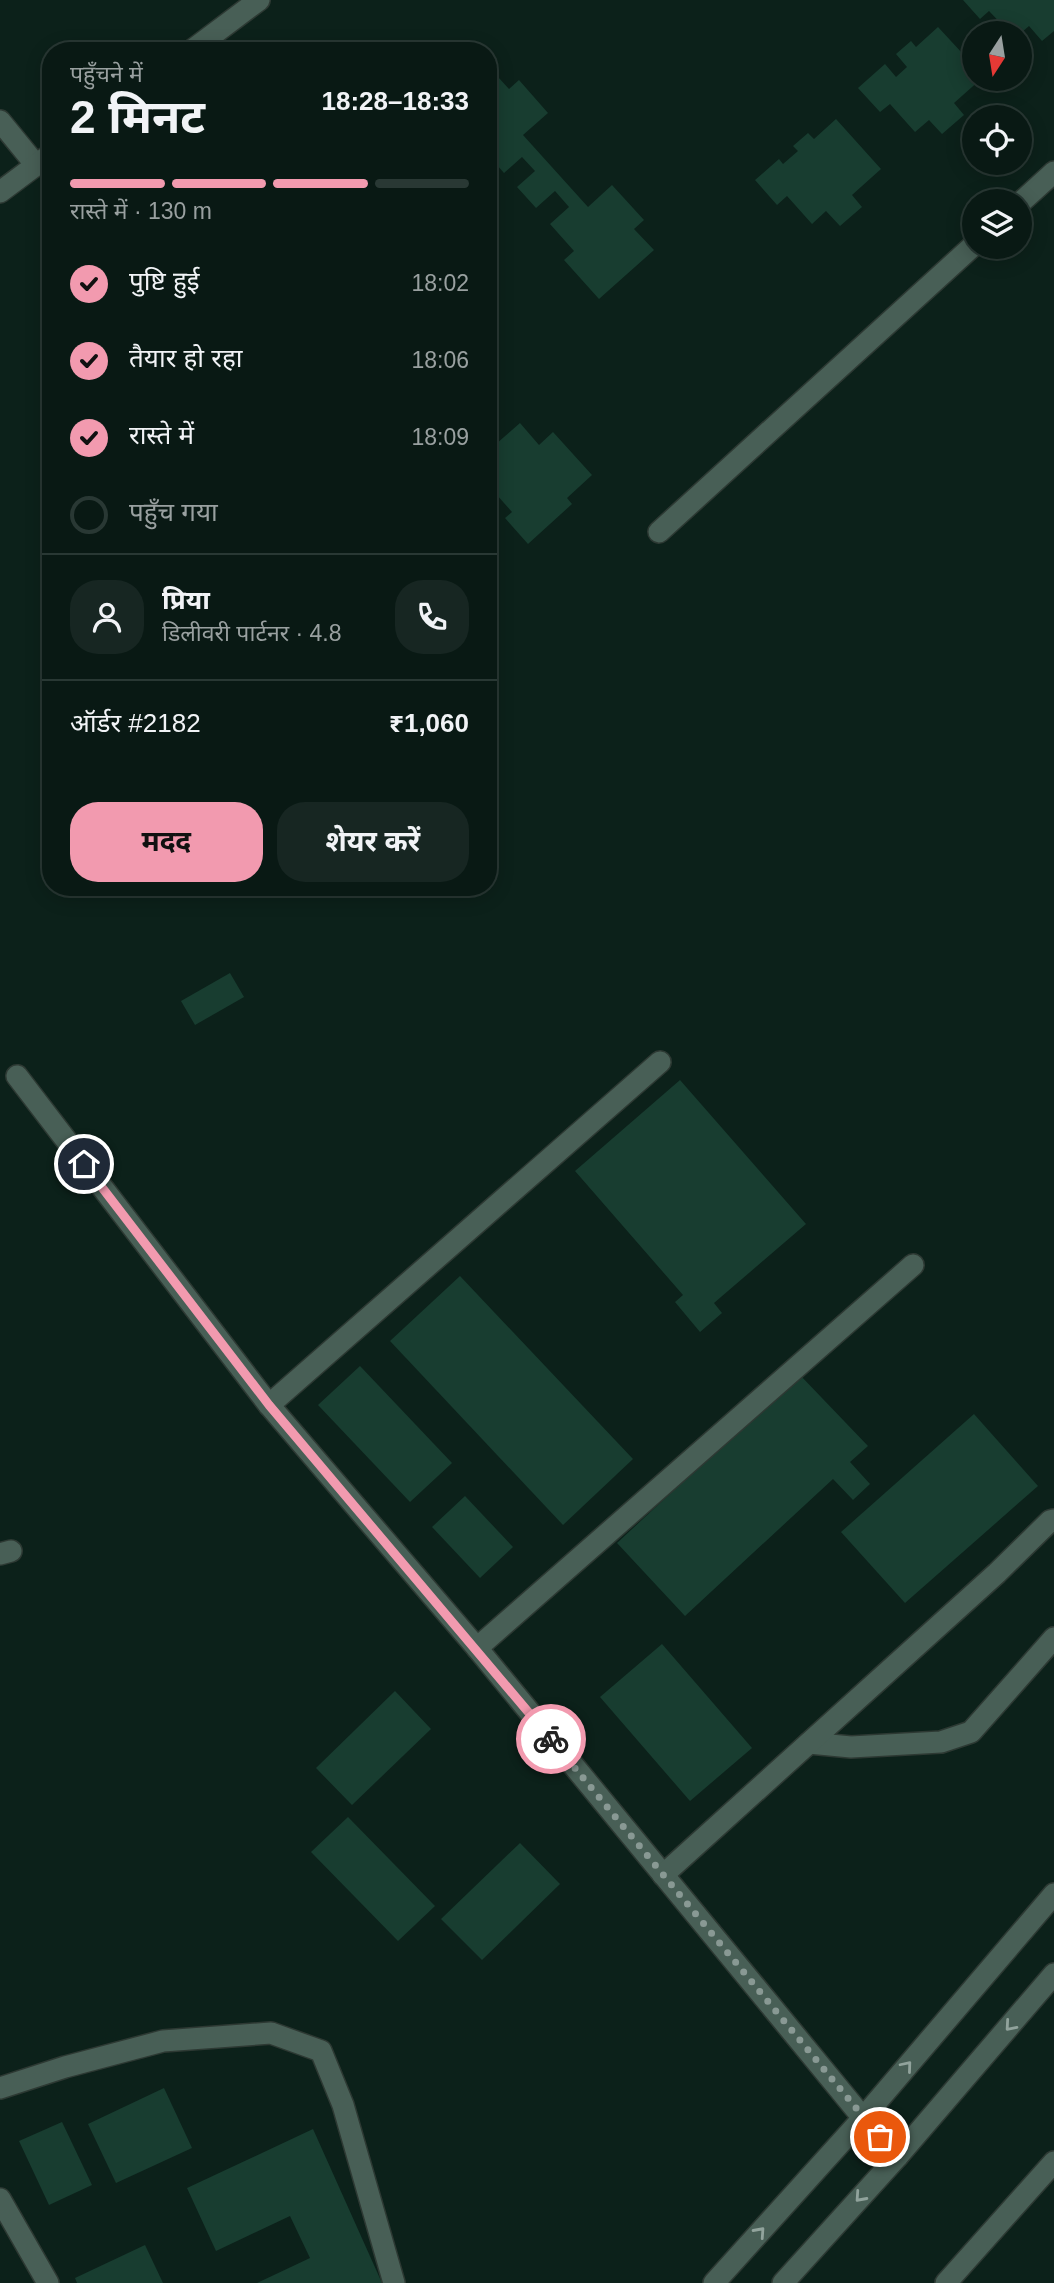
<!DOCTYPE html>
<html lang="hi">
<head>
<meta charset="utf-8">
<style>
  body { margin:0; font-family:Helvetica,"Noto Sans Devanagari",sans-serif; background:#172622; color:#f1f3f6; height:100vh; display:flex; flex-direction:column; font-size:26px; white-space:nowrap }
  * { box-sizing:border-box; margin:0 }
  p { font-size:23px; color:#99a0a0 }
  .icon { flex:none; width:38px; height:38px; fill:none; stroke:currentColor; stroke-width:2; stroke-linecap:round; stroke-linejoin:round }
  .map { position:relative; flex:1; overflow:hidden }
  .sheet { position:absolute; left:42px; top:42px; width:455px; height:854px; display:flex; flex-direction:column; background:#091914; border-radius:28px; box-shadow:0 4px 18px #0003,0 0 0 2px #293834 }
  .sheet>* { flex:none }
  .needle { width:46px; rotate:192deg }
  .fabs { position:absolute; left:962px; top:21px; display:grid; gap:14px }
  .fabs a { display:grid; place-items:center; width:70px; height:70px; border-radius:50%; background:#091914; box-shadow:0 4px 18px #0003,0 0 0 2px #293834; font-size:35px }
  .pin { position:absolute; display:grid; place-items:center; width:60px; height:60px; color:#fff; margin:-30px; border:4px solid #fff; border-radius:50%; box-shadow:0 2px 7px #0007 }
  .courier { position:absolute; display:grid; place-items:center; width:70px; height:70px; margin:-35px; border:5px solid #f29aaf; border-radius:50%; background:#fff; color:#222; box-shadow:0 2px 9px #0007 }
  .head em { font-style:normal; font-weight:700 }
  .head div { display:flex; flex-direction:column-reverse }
  .head { display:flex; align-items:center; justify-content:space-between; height:119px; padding:0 28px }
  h1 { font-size:46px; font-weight:700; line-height:52px }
  .bar { display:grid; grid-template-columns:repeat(4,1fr); gap:10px 7px; align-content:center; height:84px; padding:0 28px }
  .bar i { height:9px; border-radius:5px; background:#293834 }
  .bar .selected { background:#f29aaf }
  .bar p { grid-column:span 4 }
  .line { display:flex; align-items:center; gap:18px; padding:0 28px; border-top:2px solid #293834 }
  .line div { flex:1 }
  .round { display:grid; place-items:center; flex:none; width:74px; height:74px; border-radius:28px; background:#172622 }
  ol { padding:0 28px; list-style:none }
  li { display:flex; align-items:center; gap:21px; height:77px }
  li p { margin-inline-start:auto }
  li .icon { padding:7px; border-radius:50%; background:#f29aaf; color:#111; stroke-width:4 }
  li:last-child { color:#99a0a0 }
  li i { width:38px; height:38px; border:4px solid #293834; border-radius:50% }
  .button { display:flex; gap:14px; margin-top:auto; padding:14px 28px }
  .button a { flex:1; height:80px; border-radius:28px; background:#f29aaf; color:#111; font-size:28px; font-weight:700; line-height:80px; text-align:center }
  .button a+a { background:#172622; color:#f1f3f6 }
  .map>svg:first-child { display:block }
  .building { fill:#183d30 }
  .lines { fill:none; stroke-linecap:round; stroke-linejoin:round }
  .service-casing { stroke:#2d3933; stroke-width:24 }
  .minor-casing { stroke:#2d3933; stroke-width:24 }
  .tertiary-casing { stroke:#2d3933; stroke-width:24 }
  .service { stroke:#485f56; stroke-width:21 }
  .minor { stroke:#485f56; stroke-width:21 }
  .tertiary { stroke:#485f56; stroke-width:21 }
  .oneway { stroke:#91a39c }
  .done { stroke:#899994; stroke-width:7; stroke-dasharray:0 12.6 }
  .route { stroke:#f29aaf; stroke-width:9 }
</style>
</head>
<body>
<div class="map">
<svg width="1054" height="2283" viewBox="0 0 1054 2283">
  <rect width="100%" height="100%" fill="#0c211a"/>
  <g class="building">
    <polygon points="963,0 1054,0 1054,31 1042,41 1029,26 1021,33 1010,33 989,11 980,19"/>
    <polygon points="938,27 975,67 975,79 981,79 954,103 964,115 942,134 929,120 915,132 890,104 880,112 858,88 885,64 896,77 907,67 896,54 911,41 916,47"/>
    <polygon points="488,66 509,89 519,80 548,113 523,135 588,207 612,185 644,220 634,229 654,250 599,299 564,260 574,251 550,224 569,207 555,191 536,208 517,187 535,171 522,157 504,173 488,155"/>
    <polygon points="836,119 881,169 852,195 862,207 840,226 826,211 812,224 787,196 777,205 755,180 779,159 783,164 798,151 793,146 808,133 814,139"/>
    <polygon points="520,423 539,445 553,432 592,475 567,498 572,504 528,544 505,518 512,512 488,485 488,451"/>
    <polygon points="230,973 244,997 195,1025 181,1001"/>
    <polygon points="680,1080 806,1224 714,1303 722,1313 700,1332 675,1302 683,1295 575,1171"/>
    <polygon points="460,1276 633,1459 563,1525 390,1341"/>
    <polygon points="360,1366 452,1463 410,1502 318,1405"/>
    <polygon points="799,1374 868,1446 850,1462 870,1484 853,1500 833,1479 685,1616 617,1543"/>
    <polygon points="974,1414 1038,1486 905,1603 841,1532"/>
    <polygon points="465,1496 513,1547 480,1578 432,1527"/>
    <polygon points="662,1644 752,1748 690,1801 600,1697"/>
    <polygon points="395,1691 431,1729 352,1805 316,1768"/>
    <polygon points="348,1817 435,1906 398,1941 311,1852"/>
    <polygon points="520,1843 560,1884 482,1960 441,1919"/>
    <polygon points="164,2088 192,2148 116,2183 88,2124"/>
    <polygon points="62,2122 92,2185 49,2205 19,2141"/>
    <polygon points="313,2129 382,2283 257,2283 310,2258 290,2216 216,2251 187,2188"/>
    <polygon points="145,2245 163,2283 77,2283 75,2278"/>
  </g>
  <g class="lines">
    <g class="service-casing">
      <g id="service">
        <polyline points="0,121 36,165"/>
        <polyline points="17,1076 269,1405 477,1648 863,2118 898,2156"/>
        <polyline points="269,1405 660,1062"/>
        <polyline points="477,1648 913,1265"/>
        <polyline points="809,1743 851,1747 941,1742 971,1732 1054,1638"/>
        <polyline points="663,1875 997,1573 1050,1521 1054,1520"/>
        <polyline points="0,2088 65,2067 163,2041 271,2033 321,2051 343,2105 394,2283"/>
        <polyline points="0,2199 48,2283"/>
      </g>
    </g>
    <g class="minor-casing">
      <g id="minor">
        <polyline points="1020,203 1054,172"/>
        <polyline points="659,532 975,244"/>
        <polyline points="0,1554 11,1551"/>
        <polyline points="946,2283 1054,2162"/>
      </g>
    </g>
    <g class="tertiary-casing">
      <g id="tertiary">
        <polyline points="191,51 259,0"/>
        <polyline points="0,192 51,154"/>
        <polyline points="714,2283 863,2118 1054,1894"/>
        <polyline points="783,2283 898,2156 1054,1974"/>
      </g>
    </g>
    <use href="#service" class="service"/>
    <use href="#minor" class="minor"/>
    <use href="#tertiary" class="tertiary"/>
  </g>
  <defs><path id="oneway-chevron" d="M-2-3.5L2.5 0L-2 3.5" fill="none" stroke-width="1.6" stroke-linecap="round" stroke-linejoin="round" transform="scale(1.75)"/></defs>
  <g class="oneway">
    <use href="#oneway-chevron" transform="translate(1010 2026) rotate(131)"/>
    <use href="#oneway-chevron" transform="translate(907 2066) rotate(-50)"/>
    <use href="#oneway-chevron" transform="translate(860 2197) rotate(132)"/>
    <use href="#oneway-chevron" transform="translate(760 2232) rotate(-48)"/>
  </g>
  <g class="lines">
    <polyline class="done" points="551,1739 880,2137"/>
    <polyline class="route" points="84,1164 269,1405 551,1739"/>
  </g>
</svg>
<div class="fabs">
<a><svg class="needle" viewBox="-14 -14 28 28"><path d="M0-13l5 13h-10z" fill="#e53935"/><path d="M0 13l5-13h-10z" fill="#99a0a0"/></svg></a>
<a><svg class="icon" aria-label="locate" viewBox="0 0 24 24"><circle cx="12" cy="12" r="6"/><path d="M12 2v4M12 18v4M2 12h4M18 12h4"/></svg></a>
<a><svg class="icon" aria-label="layers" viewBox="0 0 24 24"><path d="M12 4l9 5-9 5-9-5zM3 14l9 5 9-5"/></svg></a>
</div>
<div class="pin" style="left:880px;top:2137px;background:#ea580c"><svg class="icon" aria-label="bag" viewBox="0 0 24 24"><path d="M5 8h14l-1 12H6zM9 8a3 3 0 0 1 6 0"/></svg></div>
<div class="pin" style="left:84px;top:1164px;background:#1f2937"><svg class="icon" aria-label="home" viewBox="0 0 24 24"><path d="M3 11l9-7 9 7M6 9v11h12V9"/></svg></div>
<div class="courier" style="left:551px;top:1739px"><svg class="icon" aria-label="bike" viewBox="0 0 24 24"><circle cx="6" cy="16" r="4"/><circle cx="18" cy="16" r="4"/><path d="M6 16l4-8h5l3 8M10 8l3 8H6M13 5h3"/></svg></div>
<section class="sheet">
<div class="head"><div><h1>2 मिनट</h1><p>पहुँचने में</p></div><em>18:28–18:33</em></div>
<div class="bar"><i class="selected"></i><i class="selected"></i><i class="selected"></i><i></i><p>रास्ते में · 130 m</p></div>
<ol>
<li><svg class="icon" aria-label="check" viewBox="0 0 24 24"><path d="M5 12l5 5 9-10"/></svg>पुष्टि हुई<p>18:02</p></li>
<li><svg class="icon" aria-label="check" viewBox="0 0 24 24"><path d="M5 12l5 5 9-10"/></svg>तैयार हो रहा<p>18:06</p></li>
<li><svg class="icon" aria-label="check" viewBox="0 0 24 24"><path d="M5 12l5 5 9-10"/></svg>रास्ते में<p>18:09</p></li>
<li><i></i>पहुँच गया</li>
</ol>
<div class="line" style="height:126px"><a class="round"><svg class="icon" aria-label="person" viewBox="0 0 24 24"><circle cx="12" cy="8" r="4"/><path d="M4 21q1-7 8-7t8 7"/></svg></a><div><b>प्रिया</b><p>डिलीवरी पार्टनर · 4.8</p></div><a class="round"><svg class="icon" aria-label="phone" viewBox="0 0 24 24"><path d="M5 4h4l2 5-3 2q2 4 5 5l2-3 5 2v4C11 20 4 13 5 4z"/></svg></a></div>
<div class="line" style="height:91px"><div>ऑर्डर #2182</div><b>₹1,060</b></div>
<div class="button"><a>मदद</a><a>शेयर करें</a></div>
</section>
</div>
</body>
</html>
